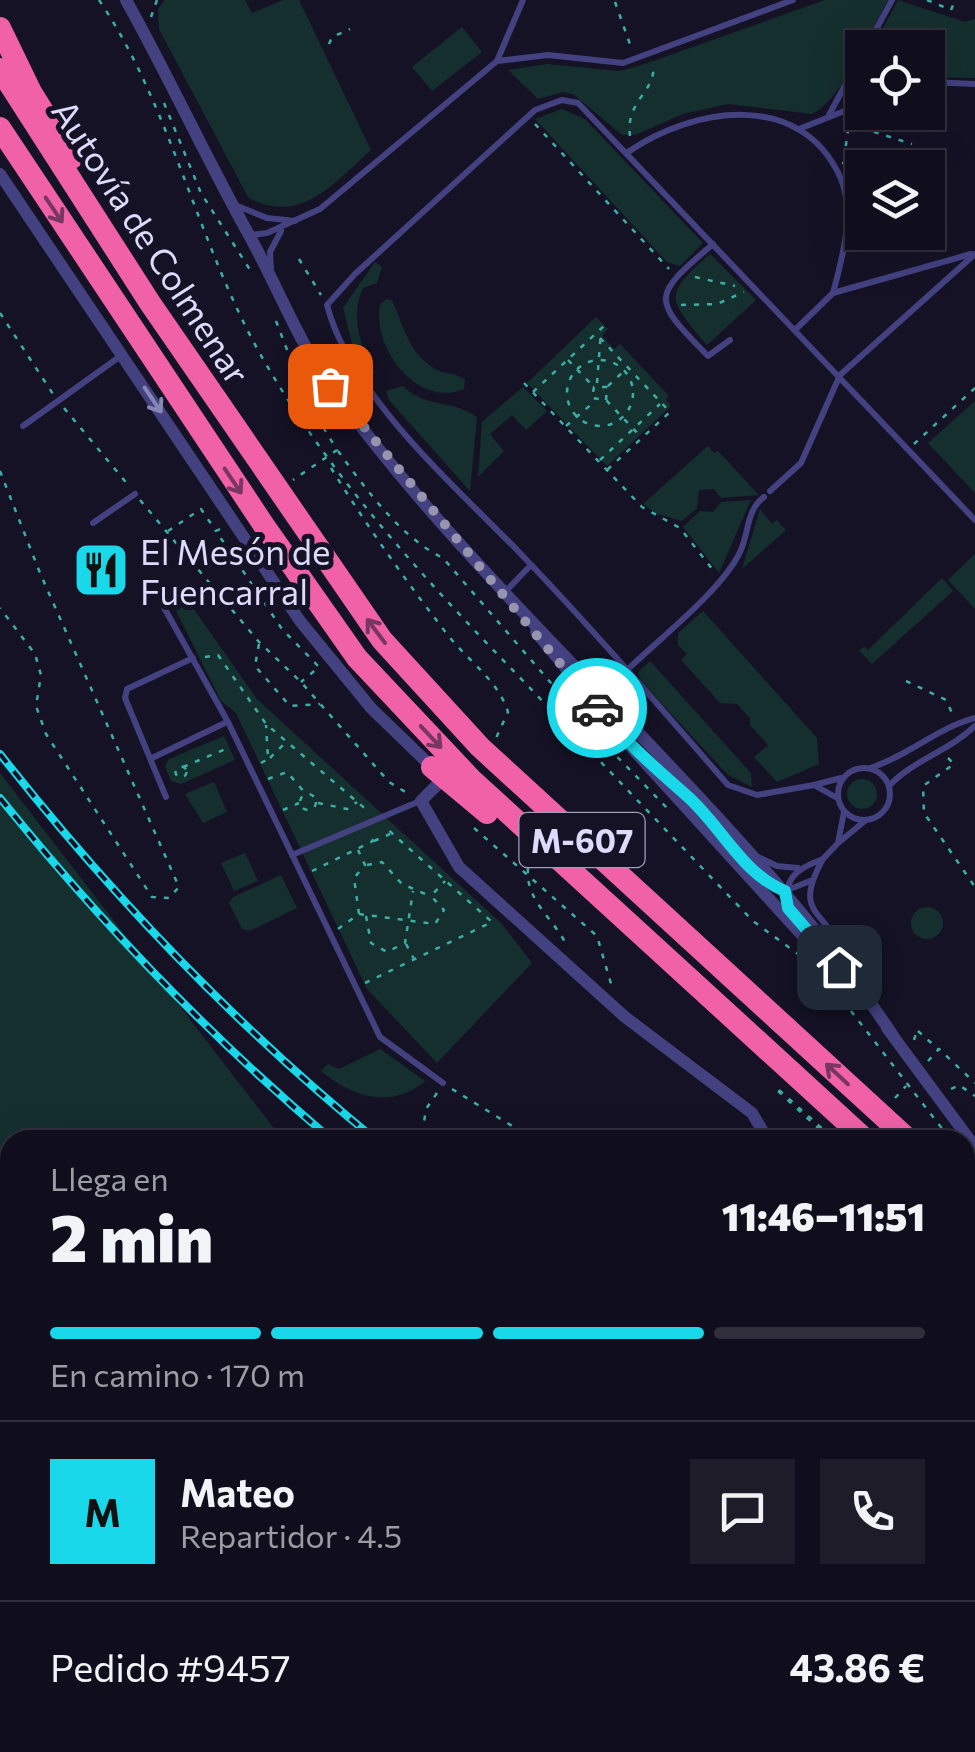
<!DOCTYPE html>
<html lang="es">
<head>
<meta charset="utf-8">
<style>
  body { margin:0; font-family:Commissioner,sans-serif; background:#1e1c29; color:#f1f3f6; height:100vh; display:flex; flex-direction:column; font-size:38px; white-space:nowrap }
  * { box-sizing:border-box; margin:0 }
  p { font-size:32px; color:#9c9ca3 }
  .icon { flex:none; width:55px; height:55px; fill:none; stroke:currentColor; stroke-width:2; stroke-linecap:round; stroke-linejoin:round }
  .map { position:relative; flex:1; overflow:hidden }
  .details { position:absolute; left:0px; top:1130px; width:975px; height:622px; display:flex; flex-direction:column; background:#100e1c; border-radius:30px 30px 0 0; box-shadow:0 10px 40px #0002,0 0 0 2px #302e3b }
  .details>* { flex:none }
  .fabs { position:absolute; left:845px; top:30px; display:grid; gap:20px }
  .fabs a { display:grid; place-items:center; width:100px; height:100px; border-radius:0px; background:#100e1c; box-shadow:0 10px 40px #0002,0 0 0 2px #302e3b; font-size:50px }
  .pin { position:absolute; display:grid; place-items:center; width:85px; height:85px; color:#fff; margin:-42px; border-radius:20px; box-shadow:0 5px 15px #0006 }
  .courier { position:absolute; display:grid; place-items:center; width:100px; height:100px; margin:-50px; border:8px solid #19d8e9; border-radius:50%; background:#fff; color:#222; box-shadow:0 2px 12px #0007 }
  .summary em { font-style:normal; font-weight:800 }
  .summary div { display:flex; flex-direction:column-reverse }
  .summary { display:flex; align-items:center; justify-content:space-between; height:170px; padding:0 50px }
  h1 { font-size:65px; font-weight:800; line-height:75px }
  .bar { display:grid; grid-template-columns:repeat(4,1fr); gap:15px 10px; align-content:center; height:120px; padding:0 50px }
  .bar i { height:12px; border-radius:8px; background:#302e3b }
  .bar .selected { background:#19d8e9 }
  .bar p { grid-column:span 4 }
  .line { display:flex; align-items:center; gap:25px; padding:0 50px; border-top:2px solid #302e3b }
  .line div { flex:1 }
  .round { display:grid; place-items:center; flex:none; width:105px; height:105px; border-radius:0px; background:#1e1c29 }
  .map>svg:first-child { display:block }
  .green { fill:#152f2e }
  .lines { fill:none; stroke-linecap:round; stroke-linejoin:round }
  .stream { stroke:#162b4c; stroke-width:4 }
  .path { stroke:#3caea5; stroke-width:2.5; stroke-dasharray:5 8; stroke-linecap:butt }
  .lane { stroke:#434180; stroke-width:6 }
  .street { stroke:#434180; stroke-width:12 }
  .highway { stroke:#f061a8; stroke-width:22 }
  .rail-casing { stroke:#19d8e9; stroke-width:8 }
  .rail { stroke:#151226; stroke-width:4; stroke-dasharray:11; stroke-linecap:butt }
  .oneway { stroke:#783660 }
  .oneway2 { stroke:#8886b7 }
  .done { stroke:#9794b0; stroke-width:10; stroke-dasharray:0 18 }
  .route { stroke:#19d8e9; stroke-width:12 }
  .labels { text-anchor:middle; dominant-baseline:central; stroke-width:10; stroke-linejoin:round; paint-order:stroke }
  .shield { fill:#151226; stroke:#a19ebb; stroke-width:2.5 }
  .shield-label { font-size:32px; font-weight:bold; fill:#dddafb }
  .street-label { font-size:35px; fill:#dddafb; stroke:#151226 }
  .poi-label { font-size:35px; fill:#dddafb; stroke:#151226; text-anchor:start }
</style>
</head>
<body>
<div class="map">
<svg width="975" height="1752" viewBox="0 0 975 1752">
  <rect width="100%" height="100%" fill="#151226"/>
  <g class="green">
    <path d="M165 0H245L252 13 283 0H299L371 150C335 182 300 227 248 197L159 29 158 9Z"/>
    <path d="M825 0H888C871 29 841 102 812 114L728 104 683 114 635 135H622L573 94 563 92 538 99 508 70 547 64 619 71 639 66Z"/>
    <polygon points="898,0 965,22 975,19 975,78 928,77 928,48 873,47"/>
    <polygon points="462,27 482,52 432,91 412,67"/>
    <polygon points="562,109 585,119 703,243 680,266 667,262 535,119"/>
    <path d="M710 254 756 300 707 345C668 298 662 296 710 254Z"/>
    <path d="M375 262 382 267 377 283 363 288C350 317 360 346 375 373L371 374 353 347 343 308Z"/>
    <path d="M386 299 392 300C404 326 408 353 435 369 445 375 456 372 465 380L464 389C417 409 372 347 380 305Z"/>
    <polygon points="596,317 608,329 602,336 614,349 620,344 669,396 666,400 671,406 607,466 527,383"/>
    <path d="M403 386C426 409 453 399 477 417L470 491 389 400 386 391Z"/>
    <polygon points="523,387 547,411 526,430 512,415 490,434 504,451 478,477 482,422"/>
    <polygon points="975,401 975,493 928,443"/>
    <polygon points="708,446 714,453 718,451 759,495 721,498 714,489 699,490 697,508 682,521 657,514 643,504"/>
    <polygon points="751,500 719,573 683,527 700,511 713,512 721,502"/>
    <polygon points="760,509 772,524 777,520 786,530 742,569"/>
    <polygon points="975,554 975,609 948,580"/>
    <polygon points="942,578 953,591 872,664 859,650 864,647 868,650"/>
    <polygon points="179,588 257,699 502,924 532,963 437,1063 367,989 236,713 221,701 168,595"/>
    <polygon points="703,611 817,738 819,764 777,782 754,757 768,745 750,725 750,718 737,704 720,703 681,660 687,654 678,645 678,633"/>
    <polygon points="650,661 751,773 752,787 728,775 641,681 638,672"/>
    <polygon points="224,736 235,760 181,784 171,781 165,766 169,759"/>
    <polygon points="0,773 283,1140 10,1140 10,1742 965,1742 965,1556 975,1561 975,1752 0,1752"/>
    <circle cx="862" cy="794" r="15"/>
    <polygon points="214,782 227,812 203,823 185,794"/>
    <polygon points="245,853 258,881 234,891 221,863"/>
    <polygon points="281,875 297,908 250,931 242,929 229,903 233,897"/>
    <circle cx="927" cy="923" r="16"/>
    <path d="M380 1049 425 1081C391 1110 352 1097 321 1071L328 1064 339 1069Z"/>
  </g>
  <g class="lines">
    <g class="stream">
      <polyline points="0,1319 10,1325"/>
      <polyline points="151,1742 152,1752"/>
    </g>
    <g class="path">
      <path d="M99 0C172 107 199 251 266 364 337 486 430 585 528 686 603 764 678 843 753 921L802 957"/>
      <polyline points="927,0 951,10 955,0"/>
      <polyline points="615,2 631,47"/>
      <polyline points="151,17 157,0"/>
      <polyline points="329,44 332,37 350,29"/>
      <polyline points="164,103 201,193 252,273"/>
      <polyline points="535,124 669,269"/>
      <polyline points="849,124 912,144"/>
      <path d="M630 136C625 100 657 92 653 64"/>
      <polyline points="844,159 849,123"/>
      <polyline points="842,163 858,164 899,151"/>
      <polyline points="299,259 321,295"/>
      <polyline points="695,277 735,286"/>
      <polyline points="681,305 717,304 744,292"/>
      <polyline points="0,313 53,394"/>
      <polyline points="276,321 306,399 337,450 293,480"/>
      <polyline points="600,338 670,412 607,470"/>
      <polyline points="568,360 593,386"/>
      <circle cx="600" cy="393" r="33"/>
      <polyline points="524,383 642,507 680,528 713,570"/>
      <polyline points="597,383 601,331"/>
      <polyline points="608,386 624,371"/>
      <polyline points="533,392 605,325"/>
      <polyline points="606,400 607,387 594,387 592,398 606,400 642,438"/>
      <polyline points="64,408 129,486"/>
      <polyline points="566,426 594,402"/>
      <polyline points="914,444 975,388"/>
      <path d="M338 451C366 489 400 537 443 558L595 734 667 808"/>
      <polyline points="600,460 660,404"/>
      <path d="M331 468C367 526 405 580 447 634 467 660 498 680 508 712L496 738"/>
      <polyline points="0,471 40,573 179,887 169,898 152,897 46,734 36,706 41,675 35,654 0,608"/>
      <polyline points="140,500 259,642 301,682 389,782 407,793"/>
      <polyline points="220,529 216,531 282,629 319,667 301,682"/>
      <polyline points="168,531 201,509 216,531"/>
      <polyline points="259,644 255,666 290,706 320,704"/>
      <polyline points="205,657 218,655 266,724 369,812"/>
      <polyline points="906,681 946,700 952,713"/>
      <polyline points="270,758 285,743"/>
      <polyline points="948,758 954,764 923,786 924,813 975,887"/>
      <polyline points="261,763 268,759 266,725"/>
      <circle cx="181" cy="772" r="5.5"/>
      <polyline points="183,767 228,748"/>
      <polyline points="268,779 287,772 306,794"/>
      <circle cx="308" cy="802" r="8"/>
      <polyline points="318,803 347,809 357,802"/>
      <polyline points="283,810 299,803"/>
      <polyline points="474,828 597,936 612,987"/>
      <polyline points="374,841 390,834"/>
      <polyline points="367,865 382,862 402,884 430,896"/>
      <path d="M528 868C525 900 553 918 566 944"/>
      <polyline points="312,871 373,841 368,833"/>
      <polyline points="359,914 435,924 444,910 431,896 445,881"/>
      <polyline points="366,916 371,943 387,952 405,943 413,891"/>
      <polyline points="338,929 359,914 354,878 365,865 358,850"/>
      <polyline points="406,944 414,959"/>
      <polyline points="365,983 492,922 386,828"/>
      <polyline points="851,1011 947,1135"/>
      <polyline points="918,1031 938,1049"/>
      <polyline points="914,1040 917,1030"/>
      <polyline points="928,1061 939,1049 975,1083"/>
      <polyline points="452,1089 535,1140"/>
      <polyline points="951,1089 959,1085 975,1096"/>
      <polyline points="779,1090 835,1140"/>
      <polyline points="778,1091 831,1140"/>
      <polyline points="437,1093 426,1109 423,1129 439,1140"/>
      <polyline points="895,1098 906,1086"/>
      <polyline points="965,1336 975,1341"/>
      <polyline points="0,1383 10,1400"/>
      <polyline points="0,1585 10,1581"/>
      <polyline points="130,1742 130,1752"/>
      <polyline points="502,1752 508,1742"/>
    </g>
    <g class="lane">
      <polyline points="866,48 892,0"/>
      <polyline points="497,61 548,55 623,63 793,0"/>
      <polyline points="928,82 975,84"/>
      <polyline points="829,115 862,54"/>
      <polyline points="799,129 862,104"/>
      <path d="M628 152C693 107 802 89 841 179 855 214 842 259 833 293"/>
      <polyline points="235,205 267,218 295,221"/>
      <polyline points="251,235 267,233 320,209 497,61 523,0"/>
      <path d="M713 244C651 297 651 298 708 356L730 340"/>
      <polyline points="271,270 270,252 281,231"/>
      <polyline points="797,328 833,293 971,254"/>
      <polyline points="23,426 122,355"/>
      <polyline points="770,491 801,463 840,375 975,254"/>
      <polyline points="93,523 135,494"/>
      <polyline points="505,592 531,565"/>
      <polyline points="162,604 228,722 380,1037 443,1083"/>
      <path d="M627 670C658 640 723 589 740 552 749 534 746 510 764 497"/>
      <polyline points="152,758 227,722"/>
      <circle cx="864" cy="794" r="26"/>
      <path d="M870 768C908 756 937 728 975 718"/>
      <path d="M814 785 757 795 728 785C659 706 590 626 518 551 455 486 350 395 327 305L355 274 535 110 562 100 578 103 975 520"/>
      <path d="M889 786C915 759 949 751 975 726"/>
      <polyline points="166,797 125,698 127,689 193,658"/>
      <polyline points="837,798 814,785 841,778"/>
      <polyline points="844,812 838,843 866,820"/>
      <polyline points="292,855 420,801"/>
      <polyline points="758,857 777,866 798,868"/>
      <polyline points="823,859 838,843"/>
      <polyline points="785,891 810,881"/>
      <path d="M788 908C783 878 796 869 823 859 789 920 832 908 840 956"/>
    </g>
    <g class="street">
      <path d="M126 0C169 77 206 158 249 235 277 285 298 342 332 388 500 619 733 797 892 1034"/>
      <polyline points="0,174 300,621 371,708 432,767"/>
      <polyline points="536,632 631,747 860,999"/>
      <polyline points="444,778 421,801 459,867 625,1017 752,1113 768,1140"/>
      <polyline points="887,1028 975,1147"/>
      <polyline points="965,1616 975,1621"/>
      <polyline points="965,1653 975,1668"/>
      <polyline points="829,1742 869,1752"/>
      <polyline points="759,1752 780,1742"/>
    </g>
    <g class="highway">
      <polyline points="0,28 31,92 72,158"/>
      <polyline points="0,69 150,303 382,640 480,747 909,1140"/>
      <polyline points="0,128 263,524 357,658 471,779 866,1140"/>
      <polyline points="432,767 487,813"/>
      <polyline points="965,1191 975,1201"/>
      <polyline points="965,1230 975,1240"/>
    </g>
    <g class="rail-casing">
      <g id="rail">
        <path d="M0 754C111 895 236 1026 376 1140"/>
        <path d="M0 798C100 922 210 1037 332 1140"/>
        <polyline points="965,1505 975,1510"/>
        <polyline points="965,1536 975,1541"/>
      </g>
    </g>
    <use href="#rail" class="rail"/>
  </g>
  <defs><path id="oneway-shaft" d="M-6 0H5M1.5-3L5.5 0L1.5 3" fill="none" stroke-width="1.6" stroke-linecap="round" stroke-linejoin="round" transform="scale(2.5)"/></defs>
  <g class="oneway">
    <use href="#oneway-shaft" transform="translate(54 210) rotate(56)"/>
    <use href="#oneway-shaft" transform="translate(233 481) rotate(56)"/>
    <use href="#oneway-shaft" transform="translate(376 631) rotate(-127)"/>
    <use href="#oneway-shaft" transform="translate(431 737) rotate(47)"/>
    <use href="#oneway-shaft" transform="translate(837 1074) rotate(-137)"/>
  </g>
  <use class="oneway2" href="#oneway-shaft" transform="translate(153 400) rotate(56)"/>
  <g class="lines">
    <polyline class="done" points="330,386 597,708"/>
    <path class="route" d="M597 708C625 741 654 767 686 795 720 824 742 874 785 891L788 908 839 967"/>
  </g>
  <defs>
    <g id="restaurant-square" transform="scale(2.875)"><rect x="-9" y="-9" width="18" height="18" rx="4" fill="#19d8e9" stroke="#151226"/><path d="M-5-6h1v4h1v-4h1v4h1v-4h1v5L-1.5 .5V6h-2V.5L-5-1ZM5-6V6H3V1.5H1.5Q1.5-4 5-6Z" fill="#111"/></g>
  </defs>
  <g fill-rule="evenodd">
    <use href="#restaurant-square" x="101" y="570"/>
  </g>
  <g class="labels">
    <rect class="shield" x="519.5" y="813" width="125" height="54" rx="8"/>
    <g class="shield-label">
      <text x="582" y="840">M-607</text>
    </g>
    <g class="street-label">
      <text transform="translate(152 241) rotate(57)">Autovía de Colmenar</text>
    </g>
    <g class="poi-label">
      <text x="140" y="550">El Mesón de<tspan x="140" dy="40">Fuencarral</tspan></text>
    </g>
  </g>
</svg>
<div class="fabs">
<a><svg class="icon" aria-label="locate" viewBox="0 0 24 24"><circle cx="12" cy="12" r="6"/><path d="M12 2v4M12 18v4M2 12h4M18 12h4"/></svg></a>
<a><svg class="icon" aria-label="layers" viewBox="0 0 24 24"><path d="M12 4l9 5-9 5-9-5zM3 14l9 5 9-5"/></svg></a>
</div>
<div class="pin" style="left:330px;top:386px;background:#ea580c"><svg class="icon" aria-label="bag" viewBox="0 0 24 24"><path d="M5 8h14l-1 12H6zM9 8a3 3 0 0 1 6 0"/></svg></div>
<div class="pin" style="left:839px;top:967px;background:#1f2937"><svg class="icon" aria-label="home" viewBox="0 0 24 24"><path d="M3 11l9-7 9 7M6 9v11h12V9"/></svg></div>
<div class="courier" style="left:597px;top:708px"><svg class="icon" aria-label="car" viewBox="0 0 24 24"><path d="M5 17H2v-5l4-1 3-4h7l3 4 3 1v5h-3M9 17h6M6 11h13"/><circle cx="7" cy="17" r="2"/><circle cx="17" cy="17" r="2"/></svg></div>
<section class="details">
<div class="summary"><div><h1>2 min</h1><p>Llega en</p></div><em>11:46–11:51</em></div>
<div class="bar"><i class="selected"></i><i class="selected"></i><i class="selected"></i><i></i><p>En camino · 170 m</p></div>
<div class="line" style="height:180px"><b class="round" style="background:#19d8e9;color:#111">M</b><div><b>Mateo</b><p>Repartidor · 4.5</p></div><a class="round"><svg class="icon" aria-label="chat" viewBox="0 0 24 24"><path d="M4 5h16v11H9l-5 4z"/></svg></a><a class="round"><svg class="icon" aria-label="phone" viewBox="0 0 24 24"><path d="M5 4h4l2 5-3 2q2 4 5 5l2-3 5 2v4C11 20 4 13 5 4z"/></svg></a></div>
<div class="line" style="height:130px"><div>Pedido #9457</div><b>43.86 €</b></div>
</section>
</div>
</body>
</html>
